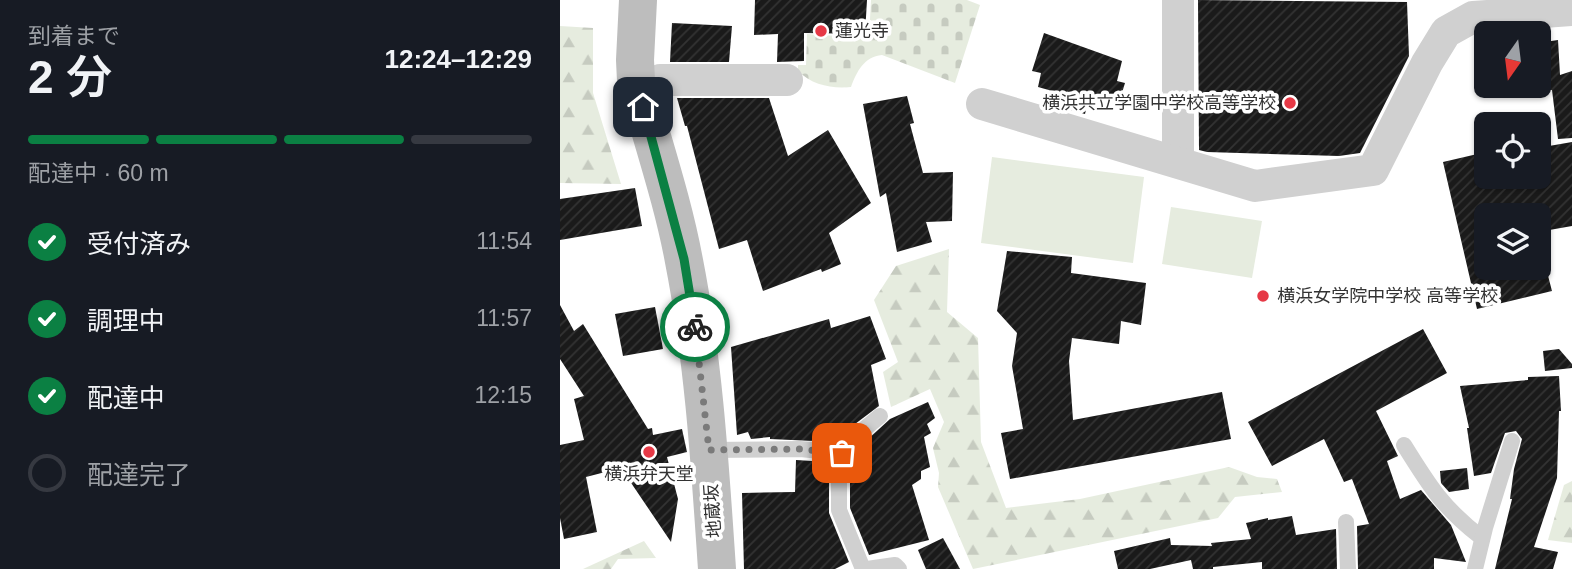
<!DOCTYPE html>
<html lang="ja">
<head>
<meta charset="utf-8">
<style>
  body { margin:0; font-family:Arial,"Noto Sans JP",sans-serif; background:#20242c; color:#f1f3f6; height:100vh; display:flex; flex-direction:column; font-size:26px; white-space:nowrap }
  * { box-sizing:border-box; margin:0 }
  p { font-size:23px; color:#9ea1a6 }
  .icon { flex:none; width:38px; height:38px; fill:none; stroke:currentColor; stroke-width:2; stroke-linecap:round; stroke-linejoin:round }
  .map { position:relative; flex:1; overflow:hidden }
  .drawer { display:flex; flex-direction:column; background:#171b24; width:560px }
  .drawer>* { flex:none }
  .needle { width:46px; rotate:194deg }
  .tools { position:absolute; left:914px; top:21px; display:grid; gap:14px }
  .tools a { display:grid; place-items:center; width:77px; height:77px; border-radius:10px; background:#171b24; box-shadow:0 2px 5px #0004; font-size:35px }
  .pin { position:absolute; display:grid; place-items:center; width:60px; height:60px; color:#fff; margin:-30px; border-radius:14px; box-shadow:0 4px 10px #0006 }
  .courier { position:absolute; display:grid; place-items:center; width:70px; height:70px; margin:-35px; border:5px solid #0b8043; border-radius:50%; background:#fff; color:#222; box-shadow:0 2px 9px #0007 }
  .overview em { font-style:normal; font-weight:600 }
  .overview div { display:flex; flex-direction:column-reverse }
  .overview { display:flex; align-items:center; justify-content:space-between; height:119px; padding:0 28px }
  h1 { font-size:46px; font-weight:600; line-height:52px }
  .bar { display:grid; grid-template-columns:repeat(4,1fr); gap:10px 7px; align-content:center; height:84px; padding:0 28px }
  .bar i { height:9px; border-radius:5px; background:#363941 }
  .bar .current { background:#0b8043 }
  .bar p { grid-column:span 4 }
  ol { padding:0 28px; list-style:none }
  li { display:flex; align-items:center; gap:21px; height:77px }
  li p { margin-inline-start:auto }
  li .icon { padding:7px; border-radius:50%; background:#0b8043; color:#fff; stroke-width:4 }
  li:last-child { color:#9ea1a6 }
  li i { width:38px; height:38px; border:4px solid #363941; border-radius:50% }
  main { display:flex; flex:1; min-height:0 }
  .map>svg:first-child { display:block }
  .forest { fill:url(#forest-firs) }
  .cemetery { fill:url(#cemetery-stones) }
  .pitch { fill:#e6ecdf }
  .building { fill:url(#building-hatch) }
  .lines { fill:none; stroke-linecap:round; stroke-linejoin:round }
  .lane { stroke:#d0d0d0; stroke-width:16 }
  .street { stroke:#d0d0d0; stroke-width:32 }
  .secondary { stroke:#bdbdbd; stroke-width:38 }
  .done { stroke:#7a7a7a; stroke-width:7; stroke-dasharray:0 12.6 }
  .route { stroke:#0b8043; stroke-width:9 }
  .poi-dot { fill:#e63946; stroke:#fff; stroke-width:2.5 }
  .labels { text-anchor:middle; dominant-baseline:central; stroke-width:7; stroke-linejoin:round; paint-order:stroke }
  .poi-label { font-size:18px; fill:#333; stroke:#fff; text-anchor:start }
  .street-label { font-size:18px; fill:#333; stroke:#fff }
</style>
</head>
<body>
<main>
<section class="drawer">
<div class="overview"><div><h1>2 分</h1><p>到着まで</p></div><em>12:24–12:29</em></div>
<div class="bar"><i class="current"></i><i class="current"></i><i class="current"></i><i></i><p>配達中 · 60 m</p></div>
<ol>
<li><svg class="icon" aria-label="check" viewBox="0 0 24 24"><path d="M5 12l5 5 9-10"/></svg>受付済み<p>11:54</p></li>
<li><svg class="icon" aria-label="check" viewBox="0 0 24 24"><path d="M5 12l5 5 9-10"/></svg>調理中<p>11:57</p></li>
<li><svg class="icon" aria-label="check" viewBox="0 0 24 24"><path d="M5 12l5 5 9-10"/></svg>配達中<p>12:15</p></li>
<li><i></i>配達完了</li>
</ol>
</section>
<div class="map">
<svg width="1012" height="569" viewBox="0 0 1012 569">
  <defs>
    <pattern id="forest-firs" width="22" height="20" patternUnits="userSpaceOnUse" patternTransform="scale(1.75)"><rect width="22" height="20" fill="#e6ecdf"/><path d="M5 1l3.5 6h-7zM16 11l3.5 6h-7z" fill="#c6cbc0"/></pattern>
    <pattern id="cemetery-stones" width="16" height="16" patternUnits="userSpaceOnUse" patternTransform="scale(1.75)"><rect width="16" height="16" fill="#e6ecdf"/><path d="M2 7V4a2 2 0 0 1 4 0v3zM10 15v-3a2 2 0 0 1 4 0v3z" fill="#c6cbc0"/></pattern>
    <pattern id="building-hatch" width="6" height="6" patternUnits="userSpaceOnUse" patternTransform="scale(1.75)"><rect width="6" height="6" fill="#1a1a1a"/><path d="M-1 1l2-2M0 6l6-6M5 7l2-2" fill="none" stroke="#333"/></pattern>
  </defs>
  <rect width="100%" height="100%" fill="#fff"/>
  <g class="forest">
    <polygon points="0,26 33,28 33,93 61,184 0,183"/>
    <polygon points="389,249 387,312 418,338 421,442 446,508 520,499 669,467 697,477 717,479 722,492 675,497 658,518 413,569 378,487 379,473 373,448 384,422 370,389 331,407 323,372 338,362 314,300 336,266"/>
    <polygon points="1012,481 1012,543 988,540 1004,485"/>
    <polygon points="84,541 96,558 58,559 51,569 23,569"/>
  </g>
  <path class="cemetery" d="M311 0H407L420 5 395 83 322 55C304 57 297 71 291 87 272 89 252 85 238 71V65H246L247 34 309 38Z"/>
  <g class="pitch">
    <polygon points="432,157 584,177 573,263 421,243"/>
    <polygon points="611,207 702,221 692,278 602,264"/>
  </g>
  <g class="building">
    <polygon points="195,0 307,0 305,34 244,33 244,61 217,62 218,34 194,35"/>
    <polygon points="638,0 847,2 849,56 800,153 779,156 647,152 639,150"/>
    <polygon points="112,23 172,26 169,62 110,62"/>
    <polygon points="484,33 562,61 557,81 565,83 558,106 528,101 525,114 507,109 503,94 478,87 481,73 472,71"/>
    <polygon points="998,40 1000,75 1012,71 1012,138 998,139 992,90 978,91 978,43"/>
    <polygon points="347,96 354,123 350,124 363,173 393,172 392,221 366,222 372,242 337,252 326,193 320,197 303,104"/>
    <polygon points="117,98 209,98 228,156 268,130 311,203 269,233 281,264 262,272 261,269 203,291 187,240 159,249 127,126 125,126"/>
    <polygon points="1012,142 1012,226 978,232 978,215 926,215 926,268 986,268 992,291 917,309 883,162 926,152 926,177 978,177 978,153 990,152 989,146"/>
    <polygon points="75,188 82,226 0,240 0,199"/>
    <polygon points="447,251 512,257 511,273 586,283 581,325 561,321 559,344 512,338 509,361 513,420 662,392 671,439 450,479 441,433 463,429 452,366 457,333 437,311"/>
    <polygon points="0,305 14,331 23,324 88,429 92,428 93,435 122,429 127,452 107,457 118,499 111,542 61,468 26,477 37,532 4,539 0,518 0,445 24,440 14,399 24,396 0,359"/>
    <polygon points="95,307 103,349 63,356 55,314"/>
    <polygon points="310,316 326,359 311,365 319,406 279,436 275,442 210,439 210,437 191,439 188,432 177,435 171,347 269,319 271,328"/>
    <polygon points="863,329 887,373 816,411 838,456 827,461 840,499 861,490 891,525 906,562 874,558 874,569 798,569 797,526 809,524 792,479 784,482 764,439 712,466 688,422"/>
    <polygon points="999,349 1012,364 1012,368 985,371 983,351"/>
    <polygon points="999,376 1001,411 999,411 997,478 974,547 998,552 993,569 935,569 952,499 950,499 954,469 962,439 956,431 945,433 931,473 914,476 907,428 909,428 900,386 968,380 968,377"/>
    <polygon points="368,402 375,418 367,424 371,433 364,437 370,467 361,471 361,479 352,485 369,540 309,555 290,508 290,462 295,451 330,419"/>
    <polygon points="236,460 269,462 269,513 289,562 275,569 184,569 182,493 235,492"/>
    <polygon points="907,468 909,489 889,492 881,483 880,471"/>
    <polygon points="732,516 736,535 776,529 777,569 702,569 702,562 653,567 653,569 633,569 631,560 590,569 558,569 554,551 610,538 611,545 652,546 651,543 691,539 686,523 708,518 708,520"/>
    <polygon points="383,538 400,569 366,569 358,550"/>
  </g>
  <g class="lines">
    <g class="lane">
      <path d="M844 445C870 487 883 508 922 538"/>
      <polyline points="149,450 240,449 282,453"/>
      <polyline points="786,522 788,569"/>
      <polyline points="303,569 279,510 279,460 286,444 320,416"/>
      <polyline points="307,569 335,565 339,569"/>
      <polyline points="915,569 925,528 952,441"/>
    </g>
    <g class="street">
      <polyline points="618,0 618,161"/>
      <polyline points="100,80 227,80"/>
      <polyline points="422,104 695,186 813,170 867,63 886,32 913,17 1012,10"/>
    </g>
    <path class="secondary" d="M78 0 75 60 76 81C92 140 113 201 124 261 144 363 150 466 157 569"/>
  </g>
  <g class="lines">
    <polyline class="done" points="135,327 149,450 240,449 282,453"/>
    <polyline class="route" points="83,107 124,259 135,327"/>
  </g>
  <g class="poi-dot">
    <circle cx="261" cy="31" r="7"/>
    <circle cx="730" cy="103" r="7"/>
    <circle cx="703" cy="296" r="7"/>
    <circle cx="89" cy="452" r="7"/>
  </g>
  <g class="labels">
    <g class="poi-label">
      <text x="275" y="31">蓮光寺</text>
      <text x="716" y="103" text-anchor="end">横浜共立学園中学校高等学校</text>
      <text x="717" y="296">横浜女学院中学校 高等学校</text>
      <text x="89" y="474" text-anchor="middle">横浜弁天堂</text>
    </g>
    <g class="street-label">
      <text transform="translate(153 511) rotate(-94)">地蔵坂</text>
    </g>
  </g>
</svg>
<div class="tools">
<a><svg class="needle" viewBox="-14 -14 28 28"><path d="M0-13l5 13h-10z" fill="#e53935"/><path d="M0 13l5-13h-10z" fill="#9ea1a6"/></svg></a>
<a><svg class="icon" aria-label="locate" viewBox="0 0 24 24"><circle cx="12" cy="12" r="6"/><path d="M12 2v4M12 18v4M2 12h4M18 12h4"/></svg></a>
<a><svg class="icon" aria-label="layers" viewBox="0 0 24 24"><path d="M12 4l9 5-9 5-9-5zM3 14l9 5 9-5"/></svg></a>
</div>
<div class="pin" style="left:282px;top:453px;background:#ea580c"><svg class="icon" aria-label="bag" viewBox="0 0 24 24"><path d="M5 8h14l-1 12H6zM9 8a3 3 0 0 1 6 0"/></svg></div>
<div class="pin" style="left:83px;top:107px;background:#1f2937"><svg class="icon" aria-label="home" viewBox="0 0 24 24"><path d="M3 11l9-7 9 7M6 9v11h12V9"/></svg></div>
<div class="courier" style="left:135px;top:327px"><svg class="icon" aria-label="bike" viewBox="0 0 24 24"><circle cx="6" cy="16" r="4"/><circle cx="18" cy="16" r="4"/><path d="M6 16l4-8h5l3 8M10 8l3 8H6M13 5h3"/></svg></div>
</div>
</main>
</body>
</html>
